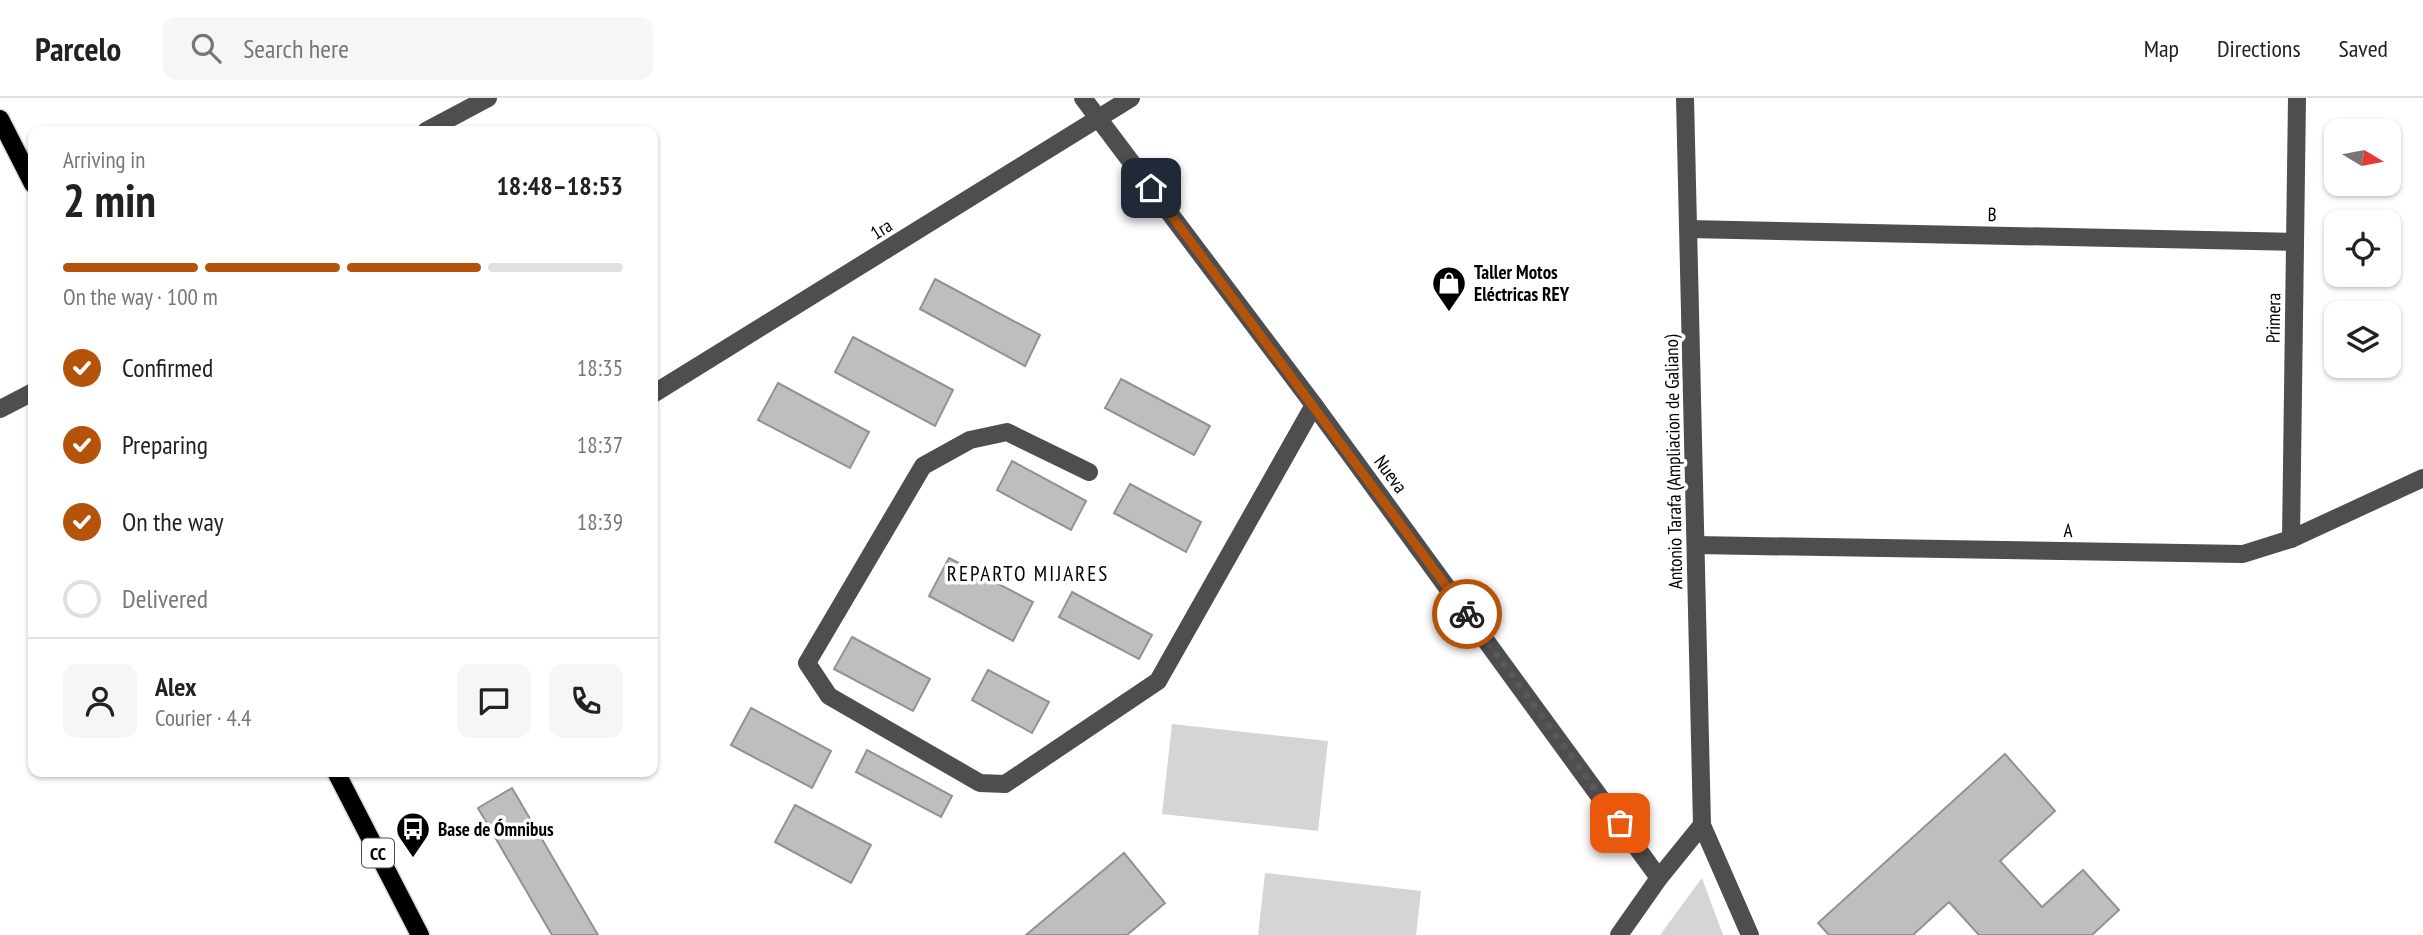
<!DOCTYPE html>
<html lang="en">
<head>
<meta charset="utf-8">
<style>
  body { margin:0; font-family:"PT Sans Narrow",sans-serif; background:#f6f6f6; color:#222; height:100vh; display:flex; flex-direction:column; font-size:26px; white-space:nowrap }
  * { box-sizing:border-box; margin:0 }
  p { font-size:23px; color:#767676 }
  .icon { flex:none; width:38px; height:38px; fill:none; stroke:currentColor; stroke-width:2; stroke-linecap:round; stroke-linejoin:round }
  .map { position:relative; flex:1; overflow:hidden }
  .panel { position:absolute; left:28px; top:28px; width:630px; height:651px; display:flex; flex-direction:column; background:#fff; border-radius:14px; box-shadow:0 2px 5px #0004 }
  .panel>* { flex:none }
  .needle { width:46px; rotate:100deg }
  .tools { position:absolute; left:2324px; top:21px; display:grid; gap:14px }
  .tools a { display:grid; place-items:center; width:77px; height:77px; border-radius:14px; background:#fff; box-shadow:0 2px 5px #0004; font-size:35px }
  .pin { position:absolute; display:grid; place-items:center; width:60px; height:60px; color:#fff; margin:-30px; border-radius:14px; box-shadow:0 4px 10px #0006 }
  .courier { position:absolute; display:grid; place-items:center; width:70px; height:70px; margin:-35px; border:5px solid #b45309; border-radius:50%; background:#fff; color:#222; box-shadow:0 2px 9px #0007 }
  .overview em { font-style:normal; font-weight:700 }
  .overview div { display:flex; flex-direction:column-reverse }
  .overview { display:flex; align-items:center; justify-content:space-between; height:119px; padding:0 35px }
  h1 { font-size:46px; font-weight:700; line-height:52px }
  .bar { display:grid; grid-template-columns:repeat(4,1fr); gap:10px 7px; align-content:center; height:84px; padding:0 35px }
  .bar i { height:9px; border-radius:5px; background:#e0e0e0 }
  .bar .current { background:#b45309 }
  .bar p { grid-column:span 4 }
  .line { display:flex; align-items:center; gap:18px; padding:0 35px; border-top:2px solid #e0e0e0 }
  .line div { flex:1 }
  .round { display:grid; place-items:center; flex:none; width:74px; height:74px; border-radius:14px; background:#f6f6f6 }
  ol { padding:0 35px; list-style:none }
  li { display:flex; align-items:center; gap:21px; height:77px }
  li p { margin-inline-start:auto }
  li .icon { padding:7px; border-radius:50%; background:#b45309; color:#fff; stroke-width:4 }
  li:last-child { color:#767676 }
  li i { width:38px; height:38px; border:4px solid #e0e0e0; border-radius:50% }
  header { display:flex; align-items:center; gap:42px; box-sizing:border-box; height:98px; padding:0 35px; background:#fff; border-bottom:2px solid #e0e0e0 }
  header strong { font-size:33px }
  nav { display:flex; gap:38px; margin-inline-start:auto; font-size:24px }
  .search { width:490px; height:63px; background:#f6f6f6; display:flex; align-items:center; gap:18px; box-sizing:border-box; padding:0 24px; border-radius:14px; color:#767676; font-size:26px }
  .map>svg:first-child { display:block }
  .green { fill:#d5d5d5 }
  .building { fill:#bebebe; stroke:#929292; stroke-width:2 }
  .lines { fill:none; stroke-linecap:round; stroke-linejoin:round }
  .major-casing { stroke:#dbdbdb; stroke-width:21 }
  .minor { stroke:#4e4e4e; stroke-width:18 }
  .major { stroke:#000; stroke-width:18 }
  .done { stroke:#595959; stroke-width:7; stroke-dasharray:0 12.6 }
  .route { stroke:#b45309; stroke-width:9 }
  .labels { text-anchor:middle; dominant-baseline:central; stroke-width:7; stroke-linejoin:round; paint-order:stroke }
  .shield { fill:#fff; stroke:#4c4c4c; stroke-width:2 }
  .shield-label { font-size:18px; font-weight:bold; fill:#000 }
  .street-label { font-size:19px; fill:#000; stroke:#fff }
  .poi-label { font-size:19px; font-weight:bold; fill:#000; stroke:#fff; text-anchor:start }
  .neighbourhood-label { font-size:21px; letter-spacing:2px; fill:#000; stroke:#fff }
</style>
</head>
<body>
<header>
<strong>Parcelo</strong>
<div class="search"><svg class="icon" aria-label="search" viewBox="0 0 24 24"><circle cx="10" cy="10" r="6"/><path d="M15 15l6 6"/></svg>Search here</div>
<nav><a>Map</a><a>Directions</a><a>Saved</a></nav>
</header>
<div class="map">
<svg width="2423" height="837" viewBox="0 0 2423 837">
  <rect width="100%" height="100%" fill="#fff"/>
  <g class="green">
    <polygon points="1172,626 1328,643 1318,733 1162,716"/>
    <polygon points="1265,775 1421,793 1416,837 1258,837"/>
    <polygon points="1702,780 1723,837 1660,837"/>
  </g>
  <g class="building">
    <polygon points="935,181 1040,237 1025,268 920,211"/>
    <polygon points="853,239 953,292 935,328 835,274"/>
    <polygon points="1121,281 1210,328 1194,357 1105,310"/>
    <polygon points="778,285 869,334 850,370 758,322"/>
    <polygon points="1012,363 1086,403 1071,432 997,392"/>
    <polygon points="1130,386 1201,424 1186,454 1114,415"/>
    <polygon points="949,460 1033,504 1013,543 929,498"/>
    <polygon points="1072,494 1152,537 1139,561 1059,519"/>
    <polygon points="852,539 930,581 913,613 834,571"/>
    <polygon points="988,572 1049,604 1032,635 972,602"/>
    <polygon points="751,610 831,653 812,690 731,647"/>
    <polygon points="867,652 952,698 941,719 856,674"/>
    <polygon points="2005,656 2055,713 2000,763 2042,809 2083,772 2119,812 2092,837 1979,837 1949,804 1913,837 1829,837 1818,825"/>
    <polygon points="512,690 598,837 552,837 478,710"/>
    <polygon points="795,707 871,747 851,785 775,744"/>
    <polygon points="1124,755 1165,805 1127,837 1026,837"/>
  </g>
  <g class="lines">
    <g class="major-casing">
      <g id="major">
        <polyline points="0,21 33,86"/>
        <polyline points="336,674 420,837"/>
      </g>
    </g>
    <g class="minor">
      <polyline points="1083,0 1314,307 1659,780"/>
      <polyline points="1685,0 1702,727 1750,837"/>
      <polyline points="426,33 488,0"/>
      <polyline points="1689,131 2295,144"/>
      <polyline points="653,296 1131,0"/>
      <polyline points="0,311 33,294"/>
      <polyline points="1089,374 1007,334 970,342 923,368 807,565 829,598 980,685 1005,686 1158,583 1314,307"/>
      <polyline points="2291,441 2297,0"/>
      <polyline points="1696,447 2243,456 2291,441 2423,380"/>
      <polyline points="1619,837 1659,780 1702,727"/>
    </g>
    <use href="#major" class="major"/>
  </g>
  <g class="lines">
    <polyline class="done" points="1467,516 1620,725"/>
    <polyline class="route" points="1151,90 1467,516"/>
  </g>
  <defs>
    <g id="shop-pin" transform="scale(1.75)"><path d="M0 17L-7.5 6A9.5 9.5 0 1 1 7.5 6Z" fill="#000" stroke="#fff"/><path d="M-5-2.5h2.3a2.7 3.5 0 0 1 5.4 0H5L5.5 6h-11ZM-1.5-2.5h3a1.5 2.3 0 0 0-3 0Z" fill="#fff"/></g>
    <g id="bus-pin" transform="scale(1.75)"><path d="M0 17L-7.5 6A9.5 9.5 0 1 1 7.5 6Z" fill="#000" stroke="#fff"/><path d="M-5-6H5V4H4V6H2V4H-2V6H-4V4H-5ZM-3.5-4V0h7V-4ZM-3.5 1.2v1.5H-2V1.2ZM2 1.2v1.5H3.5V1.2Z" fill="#fff"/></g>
  </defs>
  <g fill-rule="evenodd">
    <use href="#shop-pin" x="1449" y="185"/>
    <use href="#bus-pin" x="413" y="731"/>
  </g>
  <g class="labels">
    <rect class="shield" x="362" y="740.5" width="32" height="29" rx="5"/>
    <g class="shield-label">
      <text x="378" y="755">CC</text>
    </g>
    <g class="street-label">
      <text transform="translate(1992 116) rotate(1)">B</text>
      <text transform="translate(881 131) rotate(-32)">1ra</text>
      <text transform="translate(2273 220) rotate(-89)">Primera</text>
      <text transform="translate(1673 364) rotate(-91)">Antonio Tarafa (Ampliacion de Galiano)</text>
      <text transform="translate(1391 376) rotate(54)">Nueva</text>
      <text transform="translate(2068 432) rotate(1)">A</text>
    </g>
    <g class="poi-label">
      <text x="1474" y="174">Taller Motos<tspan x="1474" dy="22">Eléctricas REY</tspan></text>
      <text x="438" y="731">Base de Ómnibus</text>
    </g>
    <g class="neighbourhood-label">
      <text x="1028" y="475">REPARTO MIJARES</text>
    </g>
  </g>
</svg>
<div class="tools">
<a><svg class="needle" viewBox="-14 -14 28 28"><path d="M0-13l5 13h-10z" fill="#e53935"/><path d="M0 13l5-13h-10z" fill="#767676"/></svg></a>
<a><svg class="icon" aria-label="locate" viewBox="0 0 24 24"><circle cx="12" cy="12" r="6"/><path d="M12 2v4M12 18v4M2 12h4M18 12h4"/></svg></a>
<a><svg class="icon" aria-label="layers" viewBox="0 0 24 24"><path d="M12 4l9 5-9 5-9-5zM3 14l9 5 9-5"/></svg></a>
</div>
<div class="pin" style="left:1620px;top:725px;background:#ea580c"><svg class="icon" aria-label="bag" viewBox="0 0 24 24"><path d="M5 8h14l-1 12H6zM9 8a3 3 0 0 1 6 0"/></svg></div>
<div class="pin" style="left:1151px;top:90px;background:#1f2937"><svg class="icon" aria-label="home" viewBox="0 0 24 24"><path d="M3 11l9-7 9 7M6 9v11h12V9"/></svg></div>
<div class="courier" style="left:1467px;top:516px"><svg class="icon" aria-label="bike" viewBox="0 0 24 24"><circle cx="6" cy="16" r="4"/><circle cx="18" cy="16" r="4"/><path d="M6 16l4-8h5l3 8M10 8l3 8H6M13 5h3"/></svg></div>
<section class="panel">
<div class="overview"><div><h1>2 min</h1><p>Arriving in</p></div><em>18:48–18:53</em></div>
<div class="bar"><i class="current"></i><i class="current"></i><i class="current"></i><i></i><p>On the way · 100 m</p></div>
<ol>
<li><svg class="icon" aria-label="check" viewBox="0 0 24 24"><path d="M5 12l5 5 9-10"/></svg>Confirmed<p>18:35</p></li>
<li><svg class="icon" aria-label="check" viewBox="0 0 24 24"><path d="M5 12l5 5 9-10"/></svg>Preparing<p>18:37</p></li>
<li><svg class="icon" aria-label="check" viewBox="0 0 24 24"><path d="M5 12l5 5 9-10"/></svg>On the way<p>18:39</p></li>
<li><i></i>Delivered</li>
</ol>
<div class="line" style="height:126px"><a class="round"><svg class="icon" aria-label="person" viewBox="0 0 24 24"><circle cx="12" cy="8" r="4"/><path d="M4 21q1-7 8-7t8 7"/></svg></a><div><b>Alex</b><p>Courier · 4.4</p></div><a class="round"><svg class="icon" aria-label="chat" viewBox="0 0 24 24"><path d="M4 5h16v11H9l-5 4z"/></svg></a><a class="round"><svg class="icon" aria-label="phone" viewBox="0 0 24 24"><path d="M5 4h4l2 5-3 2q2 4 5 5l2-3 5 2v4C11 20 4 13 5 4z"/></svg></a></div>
</section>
</div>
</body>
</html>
